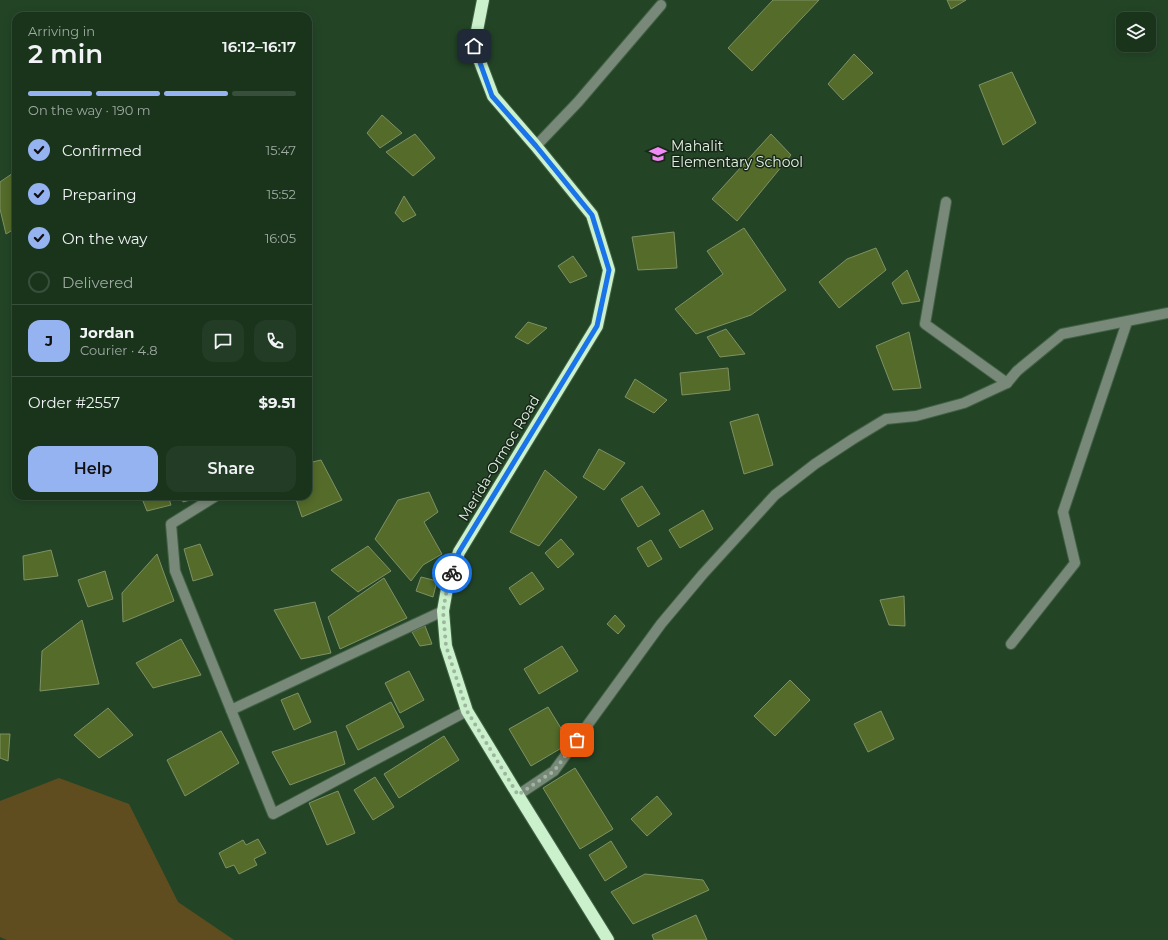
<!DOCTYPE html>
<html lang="en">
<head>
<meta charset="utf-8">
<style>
  body { margin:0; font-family:Montserrat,sans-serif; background:#233c25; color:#f1f3f6; height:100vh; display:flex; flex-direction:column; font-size:15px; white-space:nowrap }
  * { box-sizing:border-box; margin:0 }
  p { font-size:13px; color:#9faaa3 }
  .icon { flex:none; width:22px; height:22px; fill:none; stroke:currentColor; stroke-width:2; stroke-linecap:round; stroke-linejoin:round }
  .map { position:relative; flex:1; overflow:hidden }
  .side { position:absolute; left:12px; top:12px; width:300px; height:488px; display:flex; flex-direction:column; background:#1a341c; border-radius:12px; box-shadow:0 2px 10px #0003,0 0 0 1px #384f3b }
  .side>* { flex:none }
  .tools { position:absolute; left:1116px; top:12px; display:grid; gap:8px }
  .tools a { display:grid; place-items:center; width:40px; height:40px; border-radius:8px; background:#1a341c; box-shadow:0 2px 10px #0003,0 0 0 1px #384f3b; font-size:20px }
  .pin { position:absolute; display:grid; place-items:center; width:34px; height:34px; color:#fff; margin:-17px; border-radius:8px; box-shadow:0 2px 6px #0006 }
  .courier { position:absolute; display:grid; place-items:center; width:40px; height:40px; margin:-20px; border:3px solid #1a73e8; border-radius:50%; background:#fff; color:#222; box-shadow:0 1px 5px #0007 }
  .headline em { font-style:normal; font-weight:600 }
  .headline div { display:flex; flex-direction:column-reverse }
  .headline { display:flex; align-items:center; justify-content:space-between; height:68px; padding:0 16px }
  h1 { font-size:26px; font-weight:600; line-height:30px }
  .bar { display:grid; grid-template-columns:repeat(4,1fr); gap:6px 4px; align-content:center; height:48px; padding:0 16px }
  .bar i { height:5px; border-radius:3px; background:#384f3b }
  .bar .selected { background:#95b2f1 }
  .bar p { grid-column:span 4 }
  .line { display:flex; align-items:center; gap:10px; padding:0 16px; border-top:1px solid #384f3b }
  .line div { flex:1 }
  .round { display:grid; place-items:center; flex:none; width:42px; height:42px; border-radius:12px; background:#233c25 }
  ol { padding:0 16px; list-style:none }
  li { display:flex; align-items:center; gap:12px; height:44px }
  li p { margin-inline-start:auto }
  li .icon { padding:4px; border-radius:50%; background:#95b2f1; color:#111; stroke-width:4 }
  li:last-child { color:#9faaa3 }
  li i { width:22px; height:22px; border:2px solid #384f3b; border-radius:50% }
  .button { display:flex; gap:8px; margin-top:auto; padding:8px 16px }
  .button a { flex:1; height:46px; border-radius:12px; background:#95b2f1; color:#111; font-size:16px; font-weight:600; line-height:46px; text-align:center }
  .button a+a { background:#233c25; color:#f1f3f6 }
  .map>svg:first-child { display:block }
  .green { fill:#604d1f }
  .building { fill:#546b2a; stroke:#7f9165 }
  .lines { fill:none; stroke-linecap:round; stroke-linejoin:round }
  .minor-casing { stroke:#416144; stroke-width:12 }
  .highway-casing { stroke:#416144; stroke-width:14 }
  .minor { stroke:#788879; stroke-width:10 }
  .highway { stroke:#caf1cb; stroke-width:12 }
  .done { stroke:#9eb69f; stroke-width:4; stroke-dasharray:0 7.2 }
  .route { stroke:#1a73e8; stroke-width:5 }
  .labels { text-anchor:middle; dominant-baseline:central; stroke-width:3; stroke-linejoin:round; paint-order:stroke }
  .poi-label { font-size:14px; fill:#e0f3e0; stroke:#182719; text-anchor:start }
  .street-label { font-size:14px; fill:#e0f3e0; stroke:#182719 }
</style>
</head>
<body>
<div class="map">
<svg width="1168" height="940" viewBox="0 0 1168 940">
  <rect width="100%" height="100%" fill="#234526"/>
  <polygon class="green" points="59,778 129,804 178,902 234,940 7,940 0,937 0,801"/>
  <g class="building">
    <polygon points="773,0 819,0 752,71 728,48"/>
    <polygon points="947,0 966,0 951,9"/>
    <polygon points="854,54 873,73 843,100 828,84"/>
    <polygon points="1012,72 1036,123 1003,145 979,85"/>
    <polygon points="382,115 402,133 380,148 367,133"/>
    <polygon points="415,134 435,158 413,176 386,152"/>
    <polygon points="771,134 791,155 737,221 712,199"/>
    <polygon points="16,171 16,228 6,234 0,209 0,182"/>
    <polygon points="404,196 416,215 403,222 395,213"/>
    <polygon points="744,228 786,290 751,315 696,334 675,309 723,274 707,251"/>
    <polygon points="674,232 677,268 638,270 632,237"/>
    <polygon points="876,248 886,270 839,308 819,282 847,259"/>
    <polygon points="573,256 587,276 570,283 558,266"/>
    <polygon points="907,270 920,301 902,304 892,283"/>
    <polygon points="528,322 547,328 528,344 515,337"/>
    <polygon points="726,329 745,354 720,357 707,337"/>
    <polygon points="909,332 921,388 893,390 876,346"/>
    <polygon points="728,368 730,390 682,395 680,373"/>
    <polygon points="635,379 667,400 654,413 625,397"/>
    <polygon points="758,414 773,465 744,474 730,422"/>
    <polygon points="599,449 625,463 604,490 583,477"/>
    <polygon points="321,460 342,500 302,517 295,496 308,496 308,463"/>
    <polygon points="545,470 577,497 539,546 510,532"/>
    <polygon points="642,486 660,514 638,527 621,499"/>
    <polygon points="429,492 438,512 424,522 442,554 423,565 411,581 375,539 398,500"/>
    <polygon points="141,496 168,496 171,505 147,511"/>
    <polygon points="181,496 192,496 194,499 183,502"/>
    <polygon points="703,510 713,529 680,548 669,530"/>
    <polygon points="561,539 574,554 558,568 545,553"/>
    <polygon points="651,540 662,559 648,567 637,548"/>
    <polygon points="200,544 213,575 193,581 184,549"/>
    <polygon points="368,546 391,571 358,592 331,570"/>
    <polygon points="51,550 58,576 24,580 23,556"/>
    <polygon points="157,554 174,601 123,622 122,593"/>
    <polygon points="105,571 113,599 88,607 78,580"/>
    <polygon points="532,572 544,589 520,605 509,588"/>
    <polygon points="421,577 437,581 433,597 416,591"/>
    <polygon points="384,578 407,618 340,649 328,617"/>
    <polygon points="904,596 905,626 889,625 880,600"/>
    <polygon points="315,602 331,653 301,659 274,610"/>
    <polygon points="615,615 625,626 618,634 607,624"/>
    <polygon points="82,620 99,684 40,691 42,651"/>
    <polygon points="425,626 432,644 420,646 412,632"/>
    <polygon points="181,639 201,675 153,688 136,663"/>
    <polygon points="562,646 578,671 539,694 524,669"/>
    <polygon points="409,671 424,700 400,713 385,683"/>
    <polygon points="790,680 810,700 775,736 754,716"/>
    <polygon points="298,693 311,722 294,730 281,700"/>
    <polygon points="391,702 404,727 358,750 346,726"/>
    <polygon points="548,707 570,743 531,766 509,729"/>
    <polygon points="108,708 133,735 99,758 74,735"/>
    <polygon points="881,711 894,739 868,752 854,724"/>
    <polygon points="221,731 239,763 185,796 167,760"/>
    <polygon points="336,731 345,764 290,785 272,752"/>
    <polygon points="0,734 10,734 8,761 0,758"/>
    <polygon points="444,736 459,760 399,798 384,774"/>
    <polygon points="575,768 613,829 580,849 543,788"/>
    <polygon points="375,777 394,807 373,820 354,790"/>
    <polygon points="338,791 355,833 327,845 309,803"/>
    <polygon points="657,796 672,814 647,836 631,819"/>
    <polygon points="258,839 266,853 254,859 257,865 239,874 234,865 226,868 219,853 243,840 246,845"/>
    <polygon points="611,841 627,867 605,881 589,855"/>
    <polygon points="645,874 703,880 709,890 633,924 611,892"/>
    <polygon points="696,915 707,940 654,940 652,935"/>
  </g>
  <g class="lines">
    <g class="minor-casing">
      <g id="minor">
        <polyline points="536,146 578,102 661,5"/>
        <polyline points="946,202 925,324 1007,383"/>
        <polyline points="216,496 171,524 175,571 231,710 443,611"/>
        <polyline points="1011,644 1075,563 1063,512 1127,322"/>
        <polyline points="231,710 273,814 467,711"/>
        <polyline points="518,795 554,771 661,624 703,574 775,495 815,464 853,439 886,419 916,416 964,403 1007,383 1017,371 1062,334 1168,313"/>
      </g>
    </g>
    <g class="highway-casing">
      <polyline id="highway" points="483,0 474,46 493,96 536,146 592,215 609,270 597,326 459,552 448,583 443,611 446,646 467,711 518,795 608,940"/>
    </g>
    <use href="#minor" class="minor"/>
    <use href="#highway" class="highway"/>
  </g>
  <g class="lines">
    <polyline class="done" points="452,573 448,583 443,611 446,646 467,711 518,795 554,771 577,740"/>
    <polyline class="route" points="452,573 459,552 597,326 609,270 592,215 536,146 492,96 474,46"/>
  </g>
  <defs>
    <g id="school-bare" transform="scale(1.38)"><path d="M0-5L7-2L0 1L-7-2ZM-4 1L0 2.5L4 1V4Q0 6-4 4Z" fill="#f18af4" stroke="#182719" stroke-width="2.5" paint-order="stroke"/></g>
  </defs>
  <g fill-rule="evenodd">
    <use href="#school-bare" x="658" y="154"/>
  </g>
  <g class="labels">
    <g class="poi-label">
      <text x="671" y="146">Mahalit<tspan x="671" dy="16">Elementary School</tspan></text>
    </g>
    <g class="street-label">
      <text transform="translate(499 458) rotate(-59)">Merida-Ormoc Road</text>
    </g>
  </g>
</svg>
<div class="tools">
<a><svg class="icon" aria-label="layers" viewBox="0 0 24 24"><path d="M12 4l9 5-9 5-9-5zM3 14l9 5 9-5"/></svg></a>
</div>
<div class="pin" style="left:577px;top:740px;background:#ea580c"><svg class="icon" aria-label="bag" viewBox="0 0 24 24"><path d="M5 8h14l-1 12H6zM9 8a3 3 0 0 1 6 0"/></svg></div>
<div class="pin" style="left:474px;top:46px;background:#1f2937"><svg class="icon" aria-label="home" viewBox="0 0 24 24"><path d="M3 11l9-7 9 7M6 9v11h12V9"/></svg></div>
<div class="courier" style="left:452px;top:573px"><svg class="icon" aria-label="bike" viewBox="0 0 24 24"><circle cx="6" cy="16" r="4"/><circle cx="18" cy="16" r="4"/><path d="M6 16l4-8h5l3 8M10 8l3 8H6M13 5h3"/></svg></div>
<section class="side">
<div class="headline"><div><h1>2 min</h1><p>Arriving in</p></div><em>16:12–16:17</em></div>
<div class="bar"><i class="selected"></i><i class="selected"></i><i class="selected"></i><i></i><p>On the way · 190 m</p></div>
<ol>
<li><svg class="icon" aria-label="check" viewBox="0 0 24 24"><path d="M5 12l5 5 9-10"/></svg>Confirmed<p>15:47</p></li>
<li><svg class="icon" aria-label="check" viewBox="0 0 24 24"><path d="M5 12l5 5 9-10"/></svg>Preparing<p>15:52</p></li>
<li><svg class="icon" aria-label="check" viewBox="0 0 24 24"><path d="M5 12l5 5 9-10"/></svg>On the way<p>16:05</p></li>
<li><i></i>Delivered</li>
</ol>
<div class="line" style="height:72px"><b class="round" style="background:#95b2f1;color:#111">J</b><div><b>Jordan</b><p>Courier · 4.8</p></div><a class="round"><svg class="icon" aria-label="chat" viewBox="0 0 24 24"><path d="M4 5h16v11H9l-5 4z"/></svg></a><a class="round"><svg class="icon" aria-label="phone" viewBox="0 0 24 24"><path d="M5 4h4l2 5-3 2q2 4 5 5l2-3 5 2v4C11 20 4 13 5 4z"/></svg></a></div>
<div class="line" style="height:52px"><div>Order #2557</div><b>$9.51</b></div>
<div class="button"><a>Help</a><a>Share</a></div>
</section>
</div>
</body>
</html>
